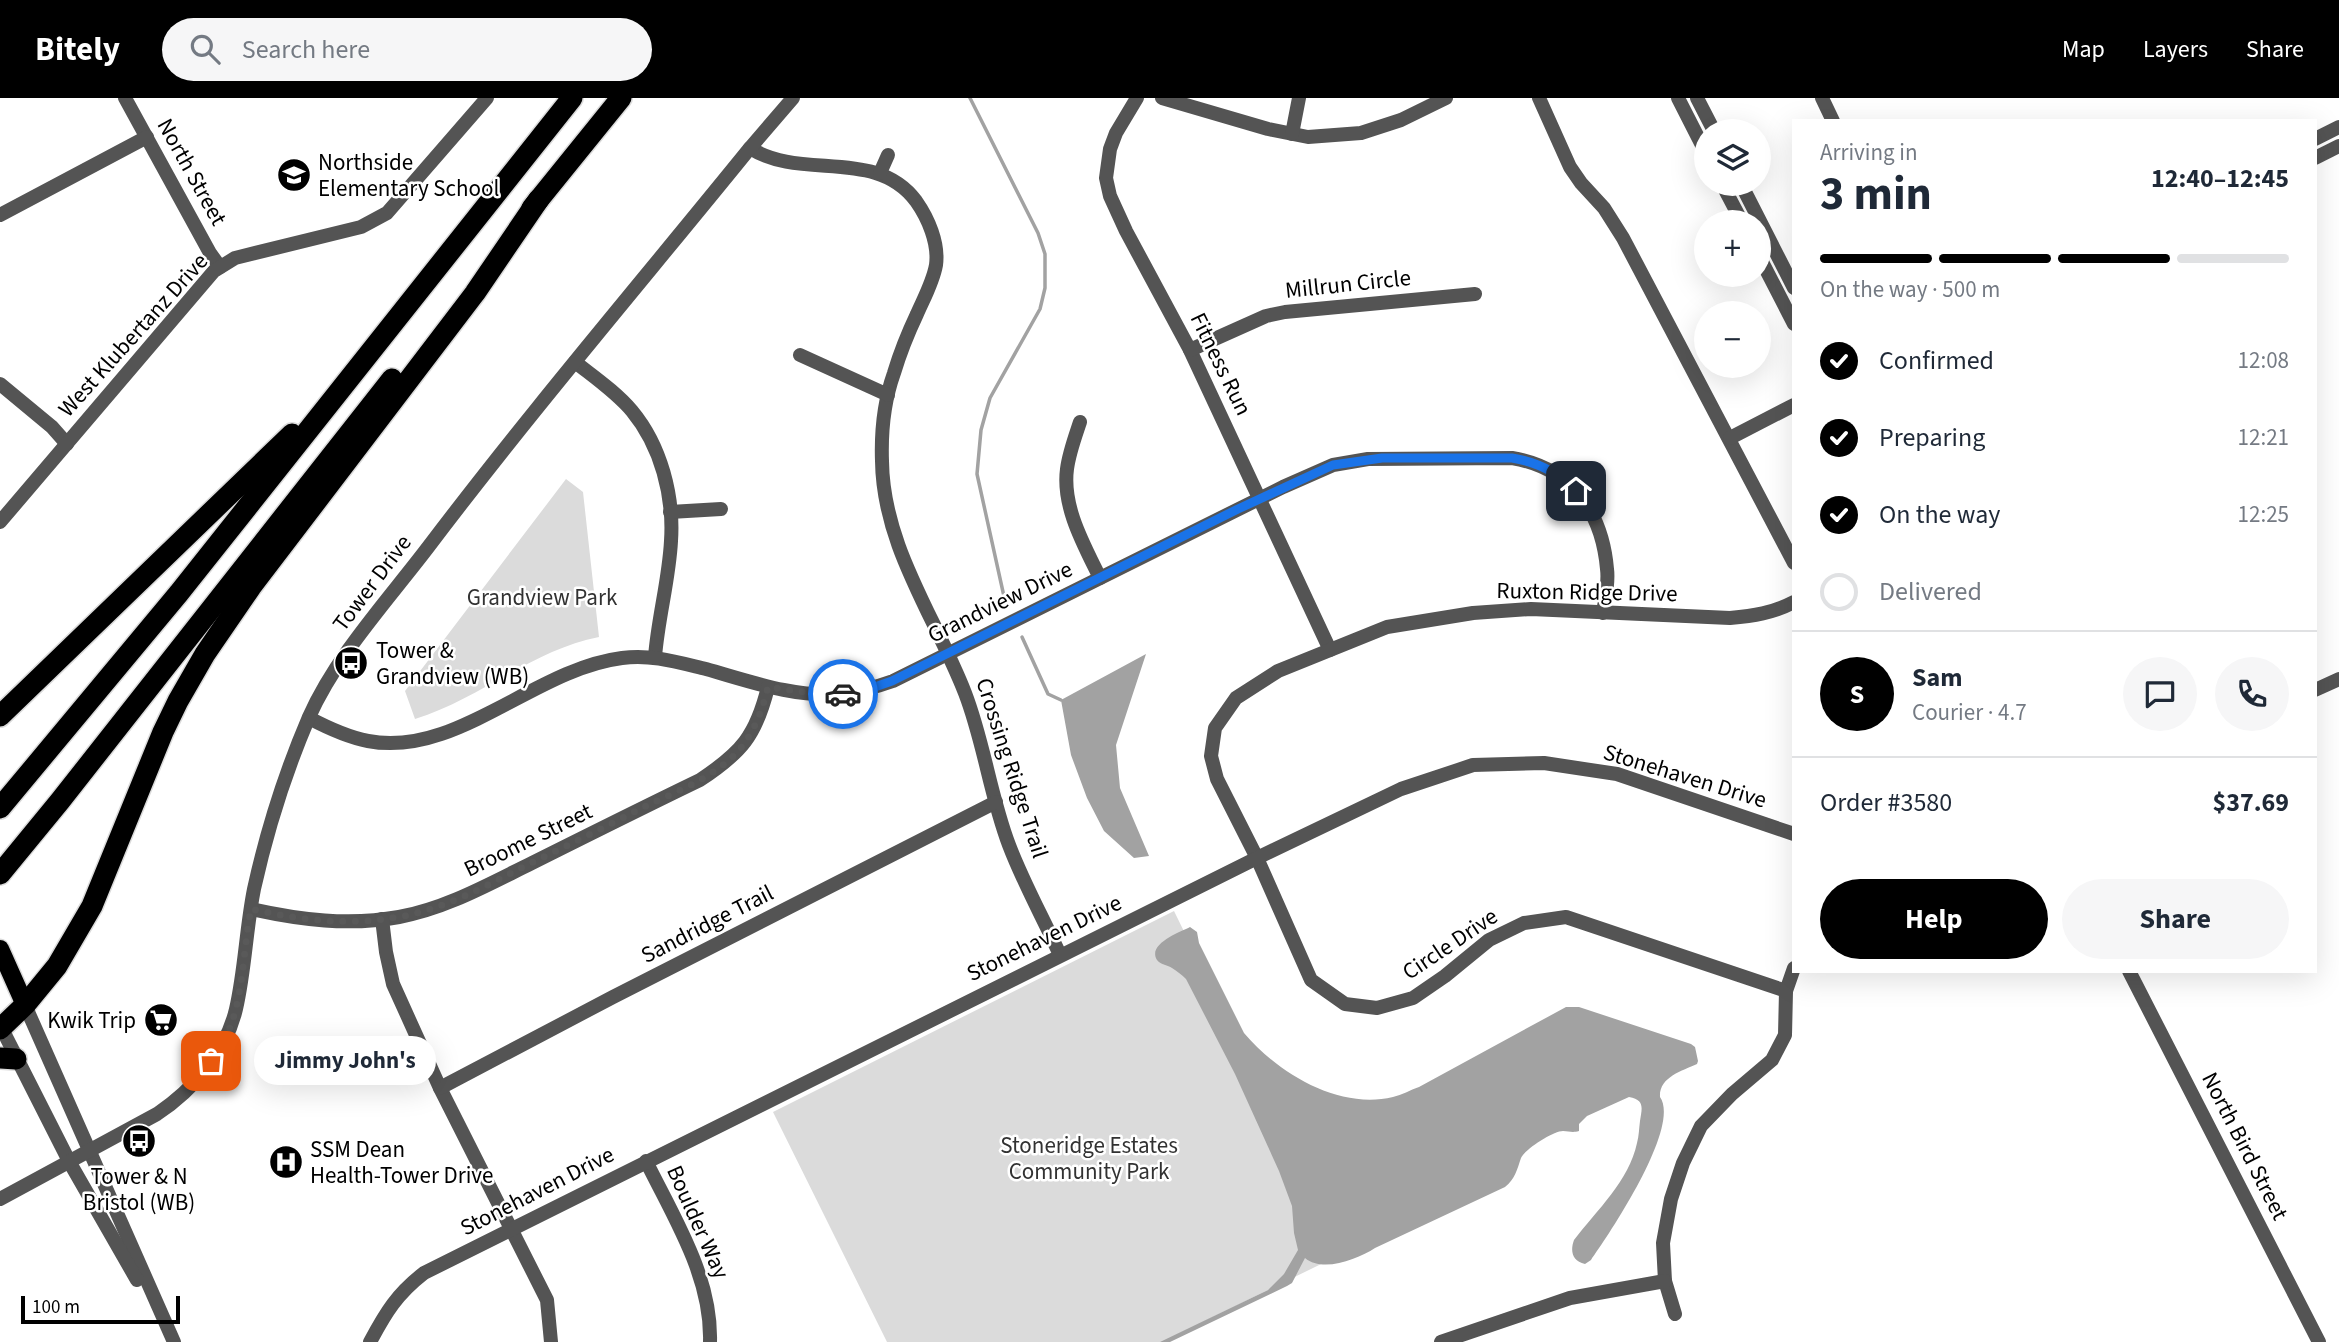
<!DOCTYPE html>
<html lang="en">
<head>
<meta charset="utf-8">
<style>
  body { margin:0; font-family:"Source Sans 3",sans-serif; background:#f6f6f7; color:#1f2937; height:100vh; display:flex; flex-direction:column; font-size:26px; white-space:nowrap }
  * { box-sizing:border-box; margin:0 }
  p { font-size:23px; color:#747a83 }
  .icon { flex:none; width:38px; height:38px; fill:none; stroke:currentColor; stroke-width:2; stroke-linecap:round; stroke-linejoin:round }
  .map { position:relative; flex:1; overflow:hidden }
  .sheet { position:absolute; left:1792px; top:21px; width:525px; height:854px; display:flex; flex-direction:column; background:#fff; border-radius:0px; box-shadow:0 7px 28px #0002 }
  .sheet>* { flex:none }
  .fabs { position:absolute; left:1694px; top:21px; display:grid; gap:14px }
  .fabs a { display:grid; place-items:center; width:77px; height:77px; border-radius:50%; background:#fff; box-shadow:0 7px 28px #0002; font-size:35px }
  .scale { position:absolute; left:21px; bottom:18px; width:159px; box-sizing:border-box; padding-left:7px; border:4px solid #000; border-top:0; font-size:19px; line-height:24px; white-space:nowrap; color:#000; -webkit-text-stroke:5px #fff; paint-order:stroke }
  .pin { position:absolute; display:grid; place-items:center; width:60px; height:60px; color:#fff; margin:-30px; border-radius:14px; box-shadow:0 4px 10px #0006 }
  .courier { position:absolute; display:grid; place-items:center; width:70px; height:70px; margin:-35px; border:5px solid #1a73e8; border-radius:50%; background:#fff; color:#222; box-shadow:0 2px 9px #0007 }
  .bubble { position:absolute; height:49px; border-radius:24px; background:#fff; box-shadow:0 7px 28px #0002; font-size:23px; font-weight:700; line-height:49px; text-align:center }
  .overview em { font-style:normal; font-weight:700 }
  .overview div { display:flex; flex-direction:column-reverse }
  .overview { display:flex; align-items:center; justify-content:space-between; height:119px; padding:0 28px }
  h1 { font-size:46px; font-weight:700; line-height:52px }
  .bar { display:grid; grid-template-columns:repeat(4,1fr); gap:10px 7px; align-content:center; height:84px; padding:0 28px }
  .bar i { height:9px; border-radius:5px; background:#e0e1e3 }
  .bar .on { background:#000 }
  .bar p { grid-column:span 4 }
  .line { display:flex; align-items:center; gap:18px; padding:0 28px; border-top:2px solid #e0e1e3 }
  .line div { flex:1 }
  .round { display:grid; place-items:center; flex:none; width:74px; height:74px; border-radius:37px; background:#f6f6f7 }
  ol { padding:0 28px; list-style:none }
  li { display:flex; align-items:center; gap:21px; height:77px }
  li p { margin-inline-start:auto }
  li .icon { padding:7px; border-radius:50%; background:#000; color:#fff; stroke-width:4 }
  li:last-child { color:#747a83 }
  li i { width:38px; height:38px; border:4px solid #e0e1e3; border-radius:50% }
  .primary-button { display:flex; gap:14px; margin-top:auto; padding:14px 28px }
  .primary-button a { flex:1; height:80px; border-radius:42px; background:#000; color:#fff; font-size:28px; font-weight:700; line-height:80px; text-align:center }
  .primary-button a+a { background:#f6f6f7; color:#1f2937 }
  header { display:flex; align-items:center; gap:42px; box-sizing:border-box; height:98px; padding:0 35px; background:#000; color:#fff }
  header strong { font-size:33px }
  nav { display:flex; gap:38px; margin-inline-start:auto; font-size:24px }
  .search { width:490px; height:63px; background:#f6f6f7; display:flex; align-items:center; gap:18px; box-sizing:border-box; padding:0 24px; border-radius:38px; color:#747a83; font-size:26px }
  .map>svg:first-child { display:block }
  .green { fill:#dbdbdb }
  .water { fill:#a2a2a2 }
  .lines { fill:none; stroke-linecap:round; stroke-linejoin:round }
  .stream { stroke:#a2a2a2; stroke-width:3.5 }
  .major-casing { stroke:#dbdbdb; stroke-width:21 }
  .highway-casing { stroke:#dbdbdb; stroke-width:24 }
  .minor { stroke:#545454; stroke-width:14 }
  .major { stroke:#000; stroke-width:18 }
  .highway { stroke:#000; stroke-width:21 }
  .done { stroke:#595959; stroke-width:7; stroke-dasharray:0 12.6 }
  .route { stroke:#1a73e8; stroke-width:9 }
  .labels { text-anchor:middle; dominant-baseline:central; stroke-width:5; stroke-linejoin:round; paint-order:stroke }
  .poi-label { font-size:23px; fill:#000; stroke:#fff; text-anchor:start }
  .street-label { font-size:23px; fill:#000; stroke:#fff }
  .park-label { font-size:23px; fill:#323232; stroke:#fff }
</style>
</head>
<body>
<header>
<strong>Bitely</strong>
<div class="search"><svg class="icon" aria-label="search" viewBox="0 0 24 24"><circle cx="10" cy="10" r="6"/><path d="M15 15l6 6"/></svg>Search here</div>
<nav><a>Map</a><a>Layers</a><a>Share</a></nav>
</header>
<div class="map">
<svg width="2339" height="1244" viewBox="0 0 2339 1244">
  <rect width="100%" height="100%" fill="#fff"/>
  <g class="green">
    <path d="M566 381 583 394 599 539C532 552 480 601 415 621L405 593Z"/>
    <polygon points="1174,813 1295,1060 1515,1071 1162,1244 887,1244 773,1014"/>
  </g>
  <g class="water">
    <polygon points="1146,556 1116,647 1120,690 1149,758 1134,760 1104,733 1087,700 1071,657 1061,602"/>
    <path d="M1190 829 1197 834 1199 845 1244 935C1278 975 1338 1012 1393 999 1402 997 1410 992 1419 989L1566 909H1579L1691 946 1695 949 1698 963 1697 966C1682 973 1659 979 1660 999 1681 1029 1610 1135 1591 1162L1585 1166C1572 1163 1570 1153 1574 1142 1597 1112 1629 1083 1637 1045 1639 1038 1639 1030 1640 1023 1642 1010 1645 1002 1629 999L1587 1018 1579 1026V1033C1572 1035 1569 1033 1563 1033 1553 1033 1524 1052 1521 1060 1517 1072 1515 1081 1505 1089L1375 1150C1358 1161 1323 1175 1305 1160L1292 1185 1287 1188 1170 1244H1160L1268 1192 1284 1176 1298 1152 1294 1135 1292 1108 1279 1073 1235 976 1186 881C1182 877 1177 873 1172 870 1168 867 1161 867 1157 862 1147 846 1180 834 1190 829Z"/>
  </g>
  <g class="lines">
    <g class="stream">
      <polyline points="970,0 1038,135 1045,156 1045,190 1040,211 990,300 981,332 977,376 1005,503"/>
      <polyline points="1022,539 1048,596 1061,602"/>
    </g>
    <g class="major-casing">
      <polyline id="major" points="0,851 25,907"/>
    </g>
    <g class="highway-casing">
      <g id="highway">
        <polyline points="532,110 621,0"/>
        <polyline points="0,618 292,336"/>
        <polyline points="0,710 179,495 572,0"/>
        <polyline points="0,776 60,703 392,281"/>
        <polyline points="0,931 25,907 57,868 92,808 163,634 178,603 205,556 251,489 475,195 539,101"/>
        <polyline points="0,960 16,961"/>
      </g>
    </g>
    <g class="minor">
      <polyline points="125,0 210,155 220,169"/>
      <polyline points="1137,0 1116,35 1110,51 1106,80 1110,98 1126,133 1190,252 1330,552"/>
      <polyline points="1162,0 1268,31 1308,39 1361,35 1401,22 1446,0"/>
      <polyline points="1539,0 1570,69 1581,85 1604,110 1623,140 1794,465"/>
      <polyline points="1678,0 1706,55"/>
      <polyline points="1697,0 1714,33"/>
      <polyline points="1822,0 1833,23"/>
      <polyline points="1292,36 1299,0"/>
      <polyline points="2315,41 2339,29"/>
      <path d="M750 50C802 83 876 49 916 103 928 120 939 145 936 167 933 184 924 200 917 216 908 235 900 255 894 275 884 303 881 334 882 363 883 448 935 518 965 595 984 644 990 697 1009 747 1023 784 1043 820 1060 857"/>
      <polyline points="2315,60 2339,48"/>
      <polyline points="880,75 888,57"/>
      <polyline points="1722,86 1742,124"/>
      <polyline points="1741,86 1794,190"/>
      <polyline points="0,117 147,39"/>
      <polyline points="1759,158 1794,226"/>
      <polyline points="1190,252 1266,218 1285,214 1475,196"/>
      <polyline points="800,257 888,297"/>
      <path d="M575 264C594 279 616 294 632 313 661 348 674 398 671 443 669 482 658 520 655 559"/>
      <polyline points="0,286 52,329 67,346"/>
      <path d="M1080 324C1075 339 1069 355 1067 371 1062 409 1084 447 1100 480"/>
      <polyline points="1730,340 1794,307"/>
      <polyline points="670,414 721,411"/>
      <polyline points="0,424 214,173 235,160 361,129 387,115 487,0"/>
      <polyline points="2315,592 2339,581"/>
      <path d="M309 620C328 630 347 639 368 643 456 660 534 571 622 560 651 556 677 564 706 571 749 583 795 600 841 596 859 594 876 589 893 583L1283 389 1333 367 1368 361 1512 360C1571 370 1602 413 1607 471 1609 485 1605 501 1603 515"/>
      <path d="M251 811C300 822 349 828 399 819 447 810 489 786 532 765 588 737 644 709 700 682 741 655 756 638 768 589"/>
      <polyline points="382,821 386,854 393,886 440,990 547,1202 551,1244"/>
      <polyline points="2129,873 2319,1244"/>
      <path d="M1786 893 1566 819 1524 825 1489 842 1445 878 1413 900 1377 910 1345 906 1311 882 1257 760 1217 681 1211 658 1215 630 1236 600 1278 573 1387 529 1473 515 1531 511 1730 520C1753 518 1773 515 1794 504"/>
      <polyline points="25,907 174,1244"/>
      <polyline points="1,929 70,1065 137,1182"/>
      <polyline points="440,990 613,899 996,704"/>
      <path d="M646 1063C674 1120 712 1179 710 1244"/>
      <path d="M0 1101 157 1016C193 992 226 954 236 911 245 872 246 831 254 791 267 732 285 675 309 619 336 558 388 502 429 448 532 312 643 182 750 50L793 0"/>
      <polyline points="1675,1216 1665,1183 1663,1145 1671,1101 1683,1065 1701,1028 1732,996 1772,962 1785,937 1786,893 1794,870"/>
      <path d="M370 1244C386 1214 397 1196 424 1175L1257 760 1401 691 1473 667 1544 665 1617 676 1794 736"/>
      <polyline points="1441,1244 1570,1200 1665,1183"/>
    </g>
    <use href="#major" class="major"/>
    <use href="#highway" class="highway"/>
  </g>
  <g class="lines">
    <path class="done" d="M211 963C245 922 241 861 251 811 300 822 348 828 398 819 442 812 482 790 521 770 561 751 601 731 640 711 670 696 704 684 729 662 751 643 761 617 768 589L818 596H843"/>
    <path class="route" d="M843 596 869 591 892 583 1238 411 1333 367 1382 360H1512C1537 364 1558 374 1576 393"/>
  </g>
  <defs>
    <g id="school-disc" transform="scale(1.75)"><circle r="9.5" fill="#000" stroke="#fff"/><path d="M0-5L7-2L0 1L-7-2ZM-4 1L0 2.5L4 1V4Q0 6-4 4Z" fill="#fff"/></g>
    <g id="bus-disc" transform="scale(1.75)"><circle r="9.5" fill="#000" stroke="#fff"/><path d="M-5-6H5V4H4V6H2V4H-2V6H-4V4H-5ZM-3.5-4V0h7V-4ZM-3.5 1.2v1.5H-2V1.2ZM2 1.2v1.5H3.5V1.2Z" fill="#fff"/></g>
    <g id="supermarket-disc" transform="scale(1.75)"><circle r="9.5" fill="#000" stroke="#fff"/><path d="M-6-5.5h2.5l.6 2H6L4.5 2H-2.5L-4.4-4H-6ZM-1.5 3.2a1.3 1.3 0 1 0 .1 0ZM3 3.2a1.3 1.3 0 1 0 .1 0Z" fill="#fff"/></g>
    <g id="hospital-disc" transform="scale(1.75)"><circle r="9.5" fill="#000" stroke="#fff"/><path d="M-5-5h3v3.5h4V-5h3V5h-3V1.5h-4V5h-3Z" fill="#fff"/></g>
  </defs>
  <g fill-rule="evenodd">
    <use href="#school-disc" x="294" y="77"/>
    <use href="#bus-disc" x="351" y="565"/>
    <use href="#supermarket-disc" x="161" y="922"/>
    <use href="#bus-disc" x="139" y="1043"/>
    <use href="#hospital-disc" x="286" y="1064"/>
  </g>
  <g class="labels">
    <g class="poi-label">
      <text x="318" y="64">Northside<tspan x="318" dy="26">Elementary School</tspan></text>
      <text x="376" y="552">Tower &amp;<tspan x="376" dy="26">Grandview (WB)</tspan></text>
      <text x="136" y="922" text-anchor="end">Kwik Trip</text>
      <text x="310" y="1051">SSM Dean<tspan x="310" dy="26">Health-Tower Drive</tspan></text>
      <text x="139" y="1078" text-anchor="middle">Tower &amp; N<tspan x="139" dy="26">Bristol (WB)</tspan></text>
    </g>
    <g class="street-label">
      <text transform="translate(192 74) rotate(61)">North Street</text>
      <text transform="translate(1348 186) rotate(-6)">Millrun Circle</text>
      <text transform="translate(133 237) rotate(-48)">West Klubertanz Drive</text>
      <text transform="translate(1221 266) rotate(64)">Fitness Run</text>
      <text transform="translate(372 485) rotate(-53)">Tower Drive</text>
      <text transform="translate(1587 494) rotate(1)">Ruxton Ridge Drive</text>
      <text transform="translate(1000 504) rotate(-26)">Grandview Drive</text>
      <text transform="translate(1012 670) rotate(72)">Crossing Ridge Trail</text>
      <text transform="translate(1685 678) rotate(17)">Stonehaven Drive</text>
      <text transform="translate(528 742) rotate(-26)">Broome Street</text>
      <text transform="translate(707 826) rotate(-27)">Sandridge Trail</text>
      <text transform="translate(1044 840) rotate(-26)">Stonehaven Drive</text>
      <text transform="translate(1450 846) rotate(-34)">Circle Drive</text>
      <text transform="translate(2245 1048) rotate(63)">North Bird Street</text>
      <text transform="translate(537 1093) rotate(-27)">Stonehaven Drive</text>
      <text transform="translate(698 1124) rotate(66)">Boulder Way</text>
    </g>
    <g class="park-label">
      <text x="542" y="499">Grandview Park</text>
      <text x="1089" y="1047">Stoneridge Estates<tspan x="1089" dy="26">Community Park</tspan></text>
    </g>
  </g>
</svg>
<div class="fabs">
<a><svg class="icon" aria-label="layers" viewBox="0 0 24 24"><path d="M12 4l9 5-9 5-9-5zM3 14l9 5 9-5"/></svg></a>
<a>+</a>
<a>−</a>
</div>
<div class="scale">100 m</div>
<div class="pin" style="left:211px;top:963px;background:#ea580c"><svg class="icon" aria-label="bag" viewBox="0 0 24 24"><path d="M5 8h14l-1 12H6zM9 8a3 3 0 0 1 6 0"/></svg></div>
<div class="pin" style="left:1576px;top:393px;background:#1f2937"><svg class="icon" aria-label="home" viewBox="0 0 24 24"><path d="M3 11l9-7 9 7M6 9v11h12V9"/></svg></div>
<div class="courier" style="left:843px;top:596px"><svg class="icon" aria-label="car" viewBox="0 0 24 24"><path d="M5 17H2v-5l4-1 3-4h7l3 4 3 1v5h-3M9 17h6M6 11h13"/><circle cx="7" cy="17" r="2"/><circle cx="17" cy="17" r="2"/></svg></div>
<div class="bubble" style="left:254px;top:938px;width:182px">Jimmy John's</div>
<section class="sheet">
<div class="overview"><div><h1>3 min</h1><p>Arriving in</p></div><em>12:40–12:45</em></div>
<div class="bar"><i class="on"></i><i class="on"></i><i class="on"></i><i></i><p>On the way · 500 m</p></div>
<ol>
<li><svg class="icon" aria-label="check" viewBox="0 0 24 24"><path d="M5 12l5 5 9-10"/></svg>Confirmed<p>12:08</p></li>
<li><svg class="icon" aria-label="check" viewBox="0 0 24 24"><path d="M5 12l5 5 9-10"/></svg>Preparing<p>12:21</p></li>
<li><svg class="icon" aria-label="check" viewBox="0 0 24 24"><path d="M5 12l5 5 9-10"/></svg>On the way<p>12:25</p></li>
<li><i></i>Delivered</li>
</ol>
<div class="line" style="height:126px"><b class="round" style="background:#000;color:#fff">S</b><div><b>Sam</b><p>Courier · 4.7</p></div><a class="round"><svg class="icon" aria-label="chat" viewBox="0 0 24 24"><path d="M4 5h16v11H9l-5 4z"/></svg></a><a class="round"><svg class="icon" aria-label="phone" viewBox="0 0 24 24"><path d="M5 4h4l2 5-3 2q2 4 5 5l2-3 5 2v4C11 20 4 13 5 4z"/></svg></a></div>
<div class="line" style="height:91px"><div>Order #3580</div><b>$37.69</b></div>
<div class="primary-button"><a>Help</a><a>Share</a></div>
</section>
</div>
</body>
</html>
